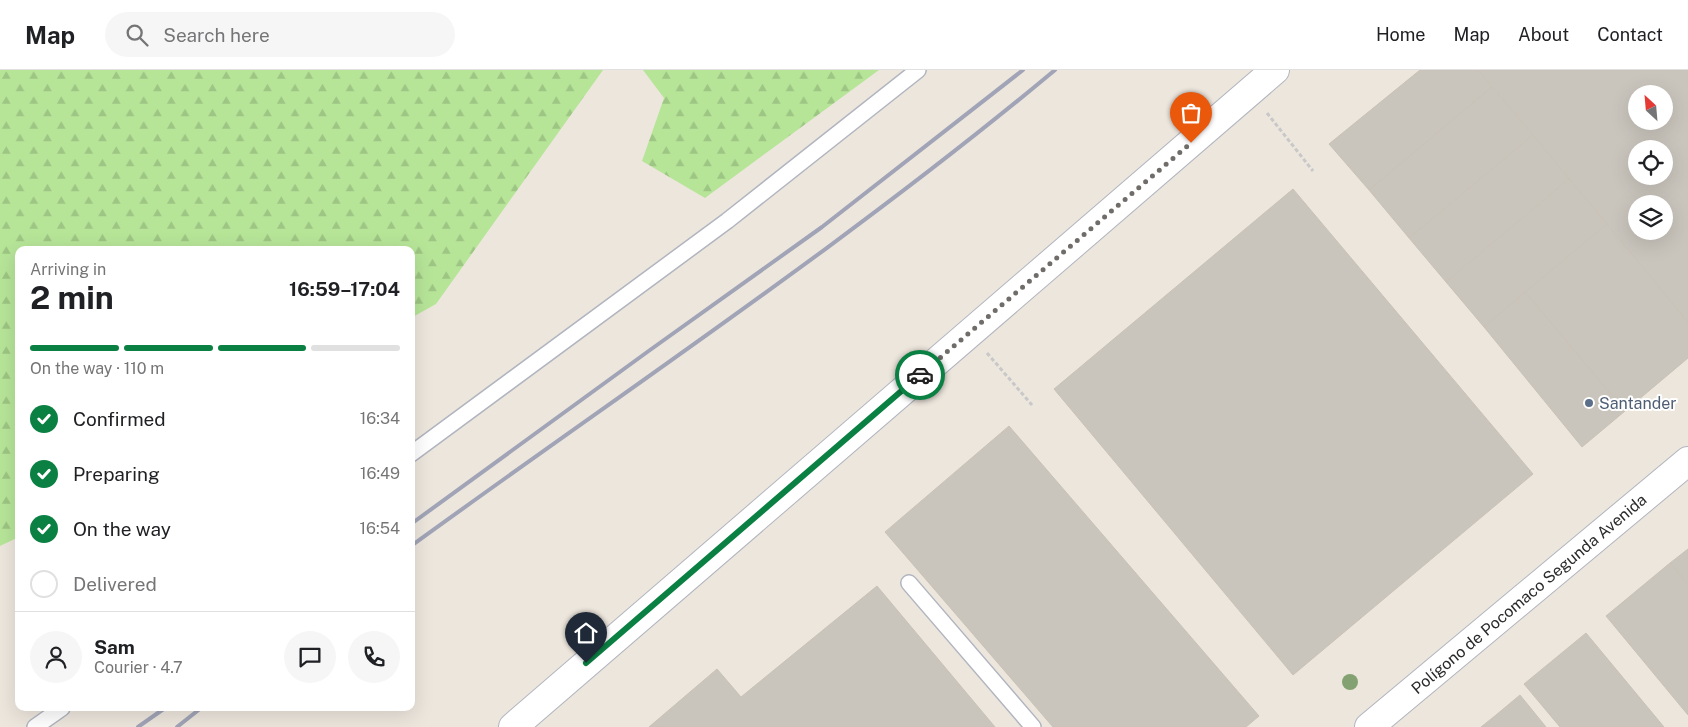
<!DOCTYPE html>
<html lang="en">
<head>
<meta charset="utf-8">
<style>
  body { margin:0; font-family:"Public Sans",sans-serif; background:#f6f6f6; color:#202124; height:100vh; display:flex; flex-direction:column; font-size:19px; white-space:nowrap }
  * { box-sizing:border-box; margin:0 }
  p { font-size:16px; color:#757577 }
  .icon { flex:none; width:28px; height:28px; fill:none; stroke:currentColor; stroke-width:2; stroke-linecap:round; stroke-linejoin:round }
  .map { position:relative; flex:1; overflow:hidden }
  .side { position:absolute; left:15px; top:176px; width:400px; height:465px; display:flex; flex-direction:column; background:#fff; border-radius:10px; box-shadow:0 5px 20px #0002 }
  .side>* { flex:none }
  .needle { width:32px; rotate:334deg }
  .fabs { position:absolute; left:1628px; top:15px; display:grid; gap:10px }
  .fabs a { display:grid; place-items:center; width:45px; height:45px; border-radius:50%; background:#fff; box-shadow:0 5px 20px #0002; font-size:25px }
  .pin { position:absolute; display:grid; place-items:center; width:42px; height:42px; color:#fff; margin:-51px -21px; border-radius:50% 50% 50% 0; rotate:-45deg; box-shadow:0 0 5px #0007 }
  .pin .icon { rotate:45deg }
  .courier { position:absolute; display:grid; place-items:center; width:50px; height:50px; margin:-25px; border:4px solid #0b8043; border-radius:50%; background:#fff; color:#222; box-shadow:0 1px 6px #0007 }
  .summary em { font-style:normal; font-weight:700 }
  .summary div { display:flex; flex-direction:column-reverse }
  .summary { display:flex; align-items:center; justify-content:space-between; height:85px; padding:0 15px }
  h1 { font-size:32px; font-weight:700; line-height:38px }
  .bar { display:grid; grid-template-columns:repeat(4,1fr); gap:8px 5px; align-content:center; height:60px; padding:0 15px }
  .bar i { height:6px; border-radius:4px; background:#e0e0e0 }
  .bar .current { background:#0b8043 }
  .bar p { grid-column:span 4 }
  .line { display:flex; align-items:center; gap:12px; padding:0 15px; border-top:1px solid #e0e0e0 }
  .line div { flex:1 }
  .round { display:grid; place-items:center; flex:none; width:52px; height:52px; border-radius:26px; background:#f6f6f6 }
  ol { padding:0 15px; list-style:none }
  li { display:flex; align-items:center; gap:15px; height:55px }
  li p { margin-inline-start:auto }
  li .icon { padding:5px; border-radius:50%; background:#0b8043; color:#fff; stroke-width:4 }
  li:last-child { color:#757577 }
  li i { width:28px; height:28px; border:2px solid #e0e0e0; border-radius:50% }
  header { display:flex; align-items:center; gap:30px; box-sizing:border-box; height:70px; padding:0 25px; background:#fff; border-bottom:1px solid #e0e0e0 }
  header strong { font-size:24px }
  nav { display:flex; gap:28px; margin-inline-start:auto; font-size:18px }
  .search { width:350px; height:45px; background:#f6f6f6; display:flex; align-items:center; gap:12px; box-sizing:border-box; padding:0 18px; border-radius:28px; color:#757577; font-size:19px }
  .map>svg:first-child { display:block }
  .forest { fill:url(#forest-firs) }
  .building { fill:#c9c4bc; stroke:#c9c2b7; fill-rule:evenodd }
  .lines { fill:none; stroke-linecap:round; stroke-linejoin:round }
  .service-casing { stroke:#b1b5bf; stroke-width:18 }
  .minor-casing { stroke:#b1b5bf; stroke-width:30 }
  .path { stroke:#c8c8c8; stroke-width:3; stroke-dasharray:4 2.5; stroke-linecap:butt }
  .service { stroke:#fff; stroke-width:15 }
  .minor { stroke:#fff; stroke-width:28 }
  .rail { stroke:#a0a4b6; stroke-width:4 }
  .tree { fill:#84a271 }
  .done { stroke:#6f6c69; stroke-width:5; stroke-dasharray:0 9 }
  .route { stroke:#0b8043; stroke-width:6 }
  .service-dot { fill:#5c6f8a; stroke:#fff; stroke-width:2 }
  .labels { text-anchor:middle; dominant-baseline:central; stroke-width:4; stroke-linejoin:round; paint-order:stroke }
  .service-label { font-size:16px; fill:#4e5e75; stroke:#fff; text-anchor:start }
  .street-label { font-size:16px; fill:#2b2b2b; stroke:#fff }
</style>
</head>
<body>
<header>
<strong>Map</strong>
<div class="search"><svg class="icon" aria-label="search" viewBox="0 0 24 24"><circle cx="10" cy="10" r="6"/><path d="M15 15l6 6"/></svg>Search here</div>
<nav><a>Home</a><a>Map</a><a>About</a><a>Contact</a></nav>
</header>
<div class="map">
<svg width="1688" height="657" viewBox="0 0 1688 657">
  <defs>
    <pattern id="forest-firs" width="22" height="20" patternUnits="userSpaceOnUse" patternTransform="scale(1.25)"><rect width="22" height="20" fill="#b6e598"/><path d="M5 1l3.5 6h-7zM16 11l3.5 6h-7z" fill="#9dc583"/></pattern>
  </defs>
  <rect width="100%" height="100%" fill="#ede6dd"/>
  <g class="forest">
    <polygon points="0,0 603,0 436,234 411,248 411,180 19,180 19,467 0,476"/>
    <polygon points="643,0 879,0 705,128 642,91 664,28"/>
  </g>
  <g class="building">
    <polygon points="1420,0 1478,0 1492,17 1369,120 1329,74"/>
    <path d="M1478 0H1688V252L1533 65ZM1636 24H1664V51H1636ZM1636 79H1664V106H1636ZM1636 134H1664V161H1636Z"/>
    <polygon points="1492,17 1533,65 1409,168 1369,120"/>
    <polygon points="1533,65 1569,109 1446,212 1409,168"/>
    <polygon points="1569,109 1607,154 1484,257 1446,212"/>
    <polygon points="1293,119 1533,404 1293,605 1054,319"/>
    <polygon points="1607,154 1688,252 1688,288 1625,341 1525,222"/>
    <polygon points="1525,222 1625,341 1582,377 1484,257"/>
    <polygon points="1009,356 1259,646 1246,657 1053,657 885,462"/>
    <polygon points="1688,479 1688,514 1670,493"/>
    <polygon points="1670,493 1688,514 1688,645 1606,546"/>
    <polygon points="877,516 995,657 649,657 717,599 741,627"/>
    <polygon points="1586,563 1664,657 1560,657 1524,614"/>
    <polygon points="1520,625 1546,657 1481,657 1496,645"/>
  </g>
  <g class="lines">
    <g class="service-casing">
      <g id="service">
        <polyline points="411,384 727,151 918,0"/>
        <polyline points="909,513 1033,657"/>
        <polyline points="35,657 62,638"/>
      </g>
    </g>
    <g class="minor-casing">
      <g id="minor">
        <polyline points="513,657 1275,0"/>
        <polyline points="1369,657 1688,391"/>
      </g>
    </g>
    <g class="path">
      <polyline points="1267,43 1313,101"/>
      <polyline points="987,283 1032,335"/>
    </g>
    <use href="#service" class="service"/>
    <use href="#minor" class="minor"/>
    <g class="rail">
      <polyline points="411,454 650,280 822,157 1023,0"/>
      <path d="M411 476C627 319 850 171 1055 0"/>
      <polyline points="138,657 165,638"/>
      <polyline points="177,657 201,638"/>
    </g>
  </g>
  <circle class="tree" cx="1350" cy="612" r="8"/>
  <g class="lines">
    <polyline class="done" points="920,305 1191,73"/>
    <polyline class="route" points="586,593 920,305"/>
  </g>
  <circle class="service-dot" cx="1589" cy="333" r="5"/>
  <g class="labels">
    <g class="service-label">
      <text x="1599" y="333">Santander</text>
    </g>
    <g class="street-label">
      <text transform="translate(1529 524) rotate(-40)">Polígono de Pocomaco Segunda Avenida</text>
    </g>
  </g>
</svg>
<div class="fabs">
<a><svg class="needle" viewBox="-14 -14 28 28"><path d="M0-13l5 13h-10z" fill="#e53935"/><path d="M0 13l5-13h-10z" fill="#757577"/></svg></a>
<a><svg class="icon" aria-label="locate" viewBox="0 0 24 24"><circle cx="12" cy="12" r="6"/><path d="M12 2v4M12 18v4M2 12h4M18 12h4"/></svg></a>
<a><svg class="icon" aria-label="layers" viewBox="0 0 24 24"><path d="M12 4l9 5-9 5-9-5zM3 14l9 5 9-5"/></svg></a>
</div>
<div class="pin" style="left:1191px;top:73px;background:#ea580c"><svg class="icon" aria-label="bag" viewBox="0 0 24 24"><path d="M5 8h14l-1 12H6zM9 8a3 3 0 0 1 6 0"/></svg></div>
<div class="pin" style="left:586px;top:593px;background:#1f2937"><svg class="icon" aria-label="home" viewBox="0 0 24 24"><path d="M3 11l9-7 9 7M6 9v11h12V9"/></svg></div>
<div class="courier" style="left:920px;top:305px"><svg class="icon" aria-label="car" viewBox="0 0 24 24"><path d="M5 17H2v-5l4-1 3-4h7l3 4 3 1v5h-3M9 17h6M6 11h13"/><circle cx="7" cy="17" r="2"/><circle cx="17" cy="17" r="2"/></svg></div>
<section class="side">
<div class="summary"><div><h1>2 min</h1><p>Arriving in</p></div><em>16:59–17:04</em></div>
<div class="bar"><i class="current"></i><i class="current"></i><i class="current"></i><i></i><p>On the way · 110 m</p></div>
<ol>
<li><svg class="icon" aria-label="check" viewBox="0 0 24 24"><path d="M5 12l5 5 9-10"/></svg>Confirmed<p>16:34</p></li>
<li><svg class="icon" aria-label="check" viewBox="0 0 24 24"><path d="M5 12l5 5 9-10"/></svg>Preparing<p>16:49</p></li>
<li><svg class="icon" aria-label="check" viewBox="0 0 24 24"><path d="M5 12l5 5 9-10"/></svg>On the way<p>16:54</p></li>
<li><i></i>Delivered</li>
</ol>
<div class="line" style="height:90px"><a class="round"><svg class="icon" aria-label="person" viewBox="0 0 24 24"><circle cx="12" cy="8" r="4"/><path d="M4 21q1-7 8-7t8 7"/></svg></a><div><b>Sam</b><p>Courier · 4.7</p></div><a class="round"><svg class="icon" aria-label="chat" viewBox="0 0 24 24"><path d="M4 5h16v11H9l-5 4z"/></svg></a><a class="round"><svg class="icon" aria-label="phone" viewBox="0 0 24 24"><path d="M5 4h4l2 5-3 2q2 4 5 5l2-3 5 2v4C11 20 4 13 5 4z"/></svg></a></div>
</section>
</div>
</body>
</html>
